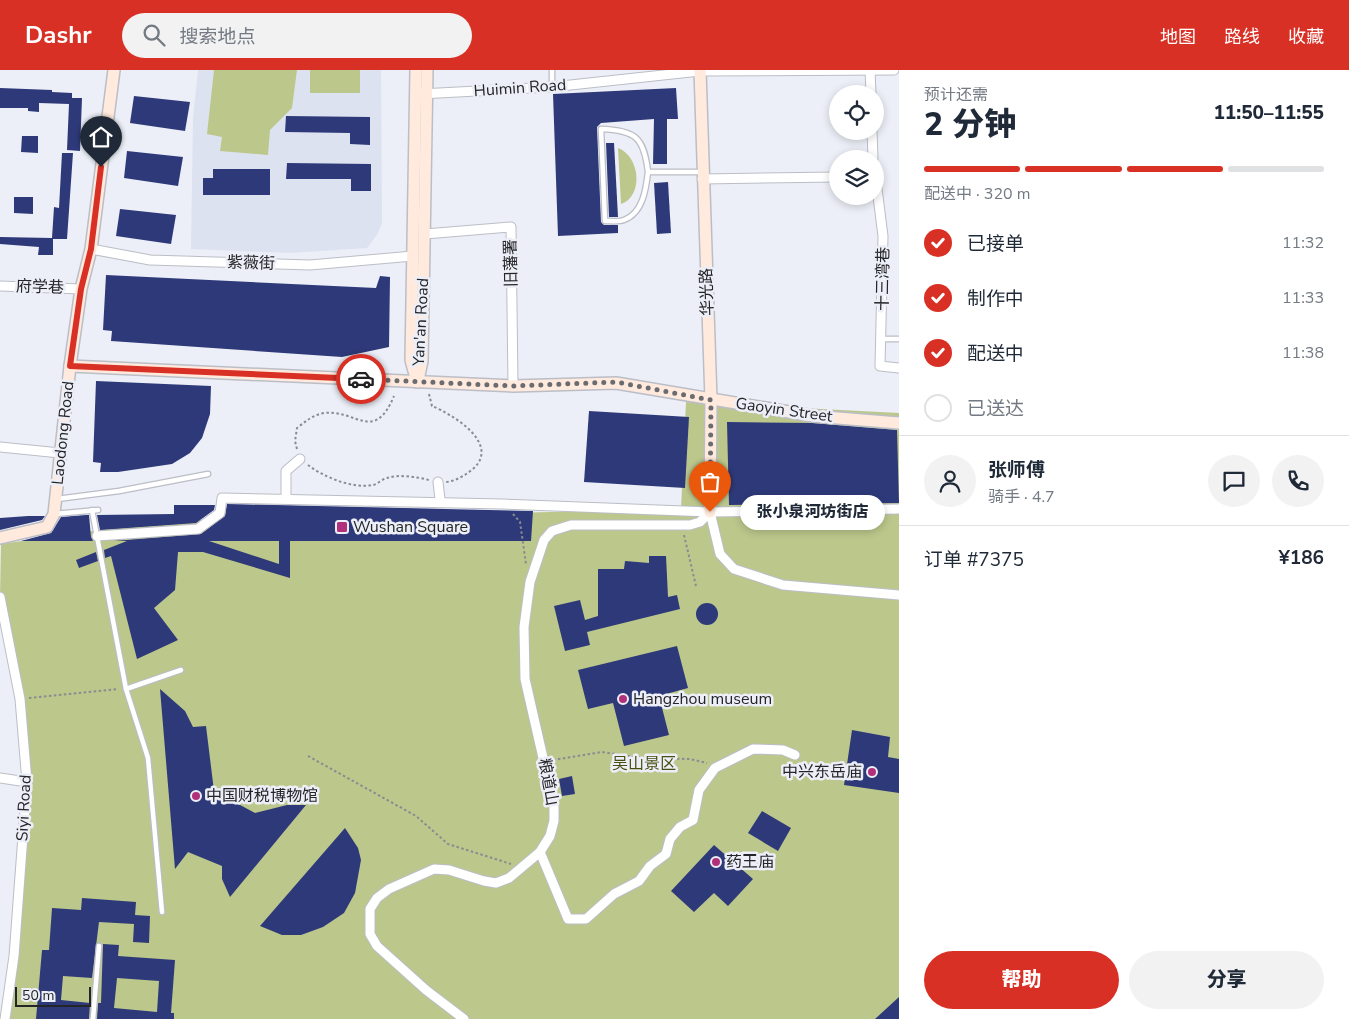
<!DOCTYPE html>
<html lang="zh">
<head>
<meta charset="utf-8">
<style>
  body { margin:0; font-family:"Nunito Sans","Noto Sans SC",sans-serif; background:#f2f2f3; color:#1f2937; height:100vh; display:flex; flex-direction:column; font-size:19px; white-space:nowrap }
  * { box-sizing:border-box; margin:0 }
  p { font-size:16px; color:#747a83 }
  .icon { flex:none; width:28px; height:28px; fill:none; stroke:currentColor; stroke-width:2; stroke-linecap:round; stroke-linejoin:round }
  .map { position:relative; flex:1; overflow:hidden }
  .details { display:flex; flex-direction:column; background:#fff; width:450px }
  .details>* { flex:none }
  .fabs { position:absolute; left:829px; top:15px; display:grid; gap:10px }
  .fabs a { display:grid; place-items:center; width:55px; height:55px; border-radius:50%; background:#fff; box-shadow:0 2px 8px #0003; font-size:25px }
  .scale { position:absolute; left:15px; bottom:12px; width:76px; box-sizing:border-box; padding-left:5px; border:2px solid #242528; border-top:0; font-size:14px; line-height:18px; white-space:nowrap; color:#242528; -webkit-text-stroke:4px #eceff7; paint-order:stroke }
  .pin { position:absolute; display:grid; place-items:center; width:42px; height:42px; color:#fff; margin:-51px -21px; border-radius:50% 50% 50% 0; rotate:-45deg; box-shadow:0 0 5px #0007 }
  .pin .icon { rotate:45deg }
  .courier { position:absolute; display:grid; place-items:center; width:50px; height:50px; margin:-25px; border:4px solid #d93025; border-radius:50%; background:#fff; color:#222; box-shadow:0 1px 6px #0007 }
  .bubble { position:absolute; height:35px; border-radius:18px; background:#fff; box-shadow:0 2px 8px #0003; font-size:16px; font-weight:800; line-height:35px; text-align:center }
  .headline em { font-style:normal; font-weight:800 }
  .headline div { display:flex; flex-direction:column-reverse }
  .headline { display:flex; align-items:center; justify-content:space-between; height:85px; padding:0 25px }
  h1 { font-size:32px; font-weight:800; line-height:38px }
  .bar { display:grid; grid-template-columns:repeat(4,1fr); gap:8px 5px; align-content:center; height:60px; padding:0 25px }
  .bar i { height:6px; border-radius:4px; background:#e0e1e3 }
  .bar .current { background:#d93025 }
  .bar p { grid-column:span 4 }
  .line { display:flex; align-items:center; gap:12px; padding:0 25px; border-top:1px solid #e0e1e3 }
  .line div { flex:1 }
  .round { display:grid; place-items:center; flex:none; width:52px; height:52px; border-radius:26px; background:#f2f2f3 }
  ol { padding:0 25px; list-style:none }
  li { display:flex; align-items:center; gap:15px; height:55px }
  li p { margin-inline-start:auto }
  li .icon { padding:5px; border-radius:50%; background:#d93025; color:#fff; stroke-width:4 }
  li:last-child { color:#747a83 }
  li i { width:28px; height:28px; border:2px solid #e0e1e3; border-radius:50% }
  .primary-button { display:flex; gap:10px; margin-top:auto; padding:10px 25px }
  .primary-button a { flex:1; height:58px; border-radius:30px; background:#d93025; color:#fff; font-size:20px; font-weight:800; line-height:58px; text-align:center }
  .primary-button a+a { background:#f2f2f3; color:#1f2937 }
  header { display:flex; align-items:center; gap:30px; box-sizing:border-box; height:70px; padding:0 25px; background:#d93025; color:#fff }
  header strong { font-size:24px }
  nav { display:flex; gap:28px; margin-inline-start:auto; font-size:18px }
  .search { width:350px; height:45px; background:#f2f2f3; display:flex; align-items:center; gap:12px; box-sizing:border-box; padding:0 18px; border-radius:28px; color:#747a83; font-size:19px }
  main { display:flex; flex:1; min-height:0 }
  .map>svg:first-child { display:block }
  .built { fill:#dde2f1 }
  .green { fill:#bcc78c }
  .building { fill:#2e3979; fill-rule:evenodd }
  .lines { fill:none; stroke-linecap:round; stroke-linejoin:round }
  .lane-casing { stroke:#bbbec6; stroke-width:7 }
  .street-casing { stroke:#bbbec6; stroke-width:11 }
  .secondary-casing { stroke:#bbbec6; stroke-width:14 }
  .path { stroke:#898b90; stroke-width:2; stroke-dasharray:2.5 2.5; stroke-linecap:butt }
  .lane { stroke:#fff; stroke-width:4.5 }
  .street { stroke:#fff; stroke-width:9 }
  .secondary { stroke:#ffeadd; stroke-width:11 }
  .done { stroke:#6a6c70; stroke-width:5; stroke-dasharray:0 9 }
  .route { stroke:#d93025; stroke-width:6 }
  .poi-dot { fill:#b1307b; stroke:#eceff7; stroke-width:2 }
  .labels { text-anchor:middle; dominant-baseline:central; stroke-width:5; stroke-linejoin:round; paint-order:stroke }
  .street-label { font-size:16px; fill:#242528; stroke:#eceff7 }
  .poi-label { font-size:16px; fill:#242528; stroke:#eceff7; text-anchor:start }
  .park-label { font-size:16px; fill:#484f11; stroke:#eceff7 }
</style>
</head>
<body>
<header>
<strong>Dashr</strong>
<div class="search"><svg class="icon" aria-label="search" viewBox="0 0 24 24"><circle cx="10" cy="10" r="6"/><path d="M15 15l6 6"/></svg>搜索地点</div>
<nav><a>地图</a><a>路线</a><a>收藏</a></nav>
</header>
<main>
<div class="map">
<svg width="899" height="949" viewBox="0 0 899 949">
  <rect width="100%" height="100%" fill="#eceff7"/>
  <polygon class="built" points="198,0 381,0 382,153 377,165 367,178 290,183 191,179 193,48"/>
  <g class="green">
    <polygon points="214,0 297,0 292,38 270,60 268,85 220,81 222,67 207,64"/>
    <rect x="310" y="0" width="50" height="23"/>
    <path d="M618 78C640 86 644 126 621 134Z"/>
    <polygon points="686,332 899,343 899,949 6,949 27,666 0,527 1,474 161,451 681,439"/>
  </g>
  <g class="building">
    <polygon points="0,18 52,20 52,22 72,23 72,28 82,28 80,81 67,80 69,34 39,33 39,42 28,41 28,38 0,38"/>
    <polygon points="676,18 678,49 667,49 667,94 653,94 654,49 601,53 597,57 601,152 604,155 618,155 618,163 558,166 553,24"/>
    <polygon points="134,26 190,32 185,61 130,53"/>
    <polygon points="286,46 370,47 370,75 350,74 350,63 285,62"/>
    <polygon points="22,66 38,66 38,83 21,82"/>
    <polygon points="606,73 614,73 618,147 609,147"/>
    <polygon points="127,81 183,87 178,116 124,108"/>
    <polygon points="62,83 73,83 67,169 53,169 53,185 38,185 39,177 0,174 0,167 52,168 54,137 59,138"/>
    <polygon points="287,93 371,94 371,121 351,121 351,109 286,109"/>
    <polygon points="213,99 270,99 270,125 203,125 203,108 213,108"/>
    <polygon points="668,112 671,163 657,164 654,113"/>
    <polygon points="14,127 33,127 33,144 14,143"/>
    <polygon points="120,139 176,145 171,174 116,166"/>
    <polygon points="106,205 376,218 380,206 390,207 389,277 342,287 111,271 112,261 103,260"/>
    <polygon points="96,311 211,316 210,344 202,368 190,383 172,394 118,402 100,402 101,393 93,392"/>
    <polygon points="589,341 689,347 685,418 584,412"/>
    <polygon points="727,352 812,353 897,360 899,433 729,435"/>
    <path d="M227 434 533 441 531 471H290V508L203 482H178L175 520 154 538 178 570 137 589 111 486 105 488 104 480 127 471H114L201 464 225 446ZM209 471H279V494Z"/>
    <polygon points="174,435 215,435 214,440 196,453 100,460 97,445 174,444"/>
    <polygon points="86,445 89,445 91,467 93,471 21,471 51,463 61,447"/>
    <polygon points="28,446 45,446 42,450 0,460 0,448"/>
    <polygon points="96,482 98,491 79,498 76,490"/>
    <polygon points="649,486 666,486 668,527 677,525 680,539 587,562 590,575 565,581 554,536 580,530 585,550 598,546 598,499 624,499 625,491 649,493"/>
    <circle cx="707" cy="544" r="11"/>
    <polygon points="677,576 688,618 659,626 669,665 624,676 613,633 588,639 578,600"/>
    <polygon points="160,619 185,641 193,657 206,656 214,721 255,743 287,735 306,735 230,827 222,809 222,796 188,782 175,799"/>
    <polygon points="852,660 890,667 888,687 899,689 899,723 844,715"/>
    <polygon points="572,706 575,724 562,726 559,709"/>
    <polygon points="762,741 791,758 778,781 748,763"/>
    <polygon points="345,758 358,778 361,790 355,823 344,843 323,857 301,865 282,865 260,856"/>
    <polygon points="714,775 753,809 728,836 714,823 694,842 671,821"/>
    <polygon points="82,828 136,832 135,845 150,846 149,873 133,872 134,854 99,852 92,908 63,906 61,930 90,933 89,949 36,949 42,880 49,880 52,838 81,840"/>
    <path d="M103 874 119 875 118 886 175 890 171 943H174V949H97L98 933H101ZM117 908 159 911 157 942 114 938Z"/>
    <polygon points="899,927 899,949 875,949"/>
  </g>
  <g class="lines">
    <g class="lane-casing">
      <g id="lane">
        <polyline points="552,0 552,17"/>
        <path d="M648 102C646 119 643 143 624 150 619 152 610 151 605 151L601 59C636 60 644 68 648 102H702"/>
        <polyline points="882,269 899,269"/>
        <polyline points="57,429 119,421 208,404"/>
        <polyline points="92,440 126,619 148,688 162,842"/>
        <polyline points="54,444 98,440"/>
        <polyline points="126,619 181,600"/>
        <polyline points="93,949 99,876"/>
      </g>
    </g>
    <g class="street-casing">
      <g id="street">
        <polyline points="870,0 871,24"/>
        <polyline points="420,24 552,17 700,1 894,0"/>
        <polyline points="872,61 873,89"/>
        <polyline points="875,103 883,166 880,296 899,298"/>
        <polyline points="702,109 838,107"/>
        <polyline points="425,164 511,157 513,316"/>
        <polyline points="91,179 150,190 310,195 413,186"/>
        <polyline points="0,216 81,219"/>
        <polyline points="0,377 60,383"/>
        <polyline points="438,412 440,429"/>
        <polyline points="286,428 286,401 300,389"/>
        <polyline points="710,442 720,484 734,499 783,515 899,525"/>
        <polyline points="97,466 198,459 220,443 222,428 502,434 710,442 899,439"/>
        <polyline points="0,527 20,629 27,712 14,886 5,949"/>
        <polyline points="0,708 27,712"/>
        <polyline points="540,782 568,849 586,849 614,824 639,811 650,796 666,784 670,769 680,757 693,750 699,720 715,698 753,679 783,680 795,685"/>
        <polyline points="464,949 426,920 377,876 370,864 370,839 377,828 389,819 434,799 449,800 484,811 496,813 509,808 540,782 550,766 554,751 554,736 525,609 524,557 530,512 544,470 552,461 571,455 690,455 700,452 710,442"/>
      </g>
    </g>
    <g class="secondary-casing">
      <g id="secondary">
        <polyline points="416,0 411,290 417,312"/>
        <polyline points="700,0 711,330 710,442"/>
        <polyline points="70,296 513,316 616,313 813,346 899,353"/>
        <polyline points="418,310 422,291 427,0"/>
        <polyline points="0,468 47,457 54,444 70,296 81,219 91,179 114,0"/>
      </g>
    </g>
    <g class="path">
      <path d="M429 324 432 336C452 344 500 373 474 398 466 405 456 411 446 412"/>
      <path d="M297 379 295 371 297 358C306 351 313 345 324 343 356 339 374 374 394 326"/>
      <path d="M308 395C324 407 352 419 373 415 378 414 382 409 387 408 399 404 417 407 429 410"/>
      <polyline points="513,444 520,452 526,494"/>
      <polyline points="684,465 696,516"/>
      <polyline points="29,628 118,619"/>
      <polyline points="308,686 416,746 448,774 511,794"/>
      <polyline points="553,690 602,682 643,688 690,689 707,693"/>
    </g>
    <use href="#lane" class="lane"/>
    <use href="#street" class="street"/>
    <use href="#secondary" class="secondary"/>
  </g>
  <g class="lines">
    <polyline class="done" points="361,309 513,316 616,312 711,330 710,442"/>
    <polyline class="route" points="101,97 91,179 81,219 70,296 361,309"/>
  </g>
  <g class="poi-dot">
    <rect x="336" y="451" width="12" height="12" rx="2.5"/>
    <circle cx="623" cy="629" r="5"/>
    <circle cx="872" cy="702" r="5"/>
    <circle cx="196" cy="726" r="5"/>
    <circle cx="716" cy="792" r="5"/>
  </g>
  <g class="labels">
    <g class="street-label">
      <text transform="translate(520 18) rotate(-4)">Huimin Road</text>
      <text transform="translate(251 193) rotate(2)">紫薇街</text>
      <text transform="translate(511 193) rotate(-91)">旧藩署</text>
      <text transform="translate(883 209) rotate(-89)">十三湾巷</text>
      <text transform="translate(40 217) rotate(2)">府学巷</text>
      <text transform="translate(707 222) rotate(-92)">华光路</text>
      <text transform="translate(421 252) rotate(-87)">Yan'an Road</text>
      <text transform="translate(784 340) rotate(8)">Gaoyin Street</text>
      <text transform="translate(63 363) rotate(-84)">Laodong Road</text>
      <text transform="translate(548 712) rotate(80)">粮道山</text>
      <text transform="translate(24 738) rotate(-87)">Siyi Road</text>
    </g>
    <g class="poi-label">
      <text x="353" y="457">Wushan Square</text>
      <text x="633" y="629">Hangzhou museum</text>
      <text x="862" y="702" text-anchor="end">中兴东岳庙</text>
      <text x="206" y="726">中国财税博物馆</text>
      <text x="726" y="792">药王庙</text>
    </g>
    <g class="park-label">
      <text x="644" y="694">吴山景区</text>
    </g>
  </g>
</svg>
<div class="fabs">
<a><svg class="icon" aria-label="locate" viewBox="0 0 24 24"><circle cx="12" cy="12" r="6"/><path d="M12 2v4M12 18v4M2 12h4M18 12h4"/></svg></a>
<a><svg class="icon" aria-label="layers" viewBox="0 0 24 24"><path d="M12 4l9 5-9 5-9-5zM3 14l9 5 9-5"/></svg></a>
</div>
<div class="scale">50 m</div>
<div class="pin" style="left:710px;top:442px;background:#ea580c"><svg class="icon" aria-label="bag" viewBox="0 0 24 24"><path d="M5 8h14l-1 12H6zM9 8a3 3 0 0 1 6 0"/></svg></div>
<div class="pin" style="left:101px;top:97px;background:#1f2937"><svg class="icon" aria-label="home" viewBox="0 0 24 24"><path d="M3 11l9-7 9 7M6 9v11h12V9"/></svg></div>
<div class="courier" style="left:361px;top:309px"><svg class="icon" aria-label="car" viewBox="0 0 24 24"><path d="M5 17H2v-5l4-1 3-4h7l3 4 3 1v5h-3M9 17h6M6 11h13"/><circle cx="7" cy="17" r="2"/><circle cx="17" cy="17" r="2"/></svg></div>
<div class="bubble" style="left:740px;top:425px;width:145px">张小泉河坊街店</div>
</div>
<section class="details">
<div class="headline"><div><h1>2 分钟</h1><p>预计还需</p></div><em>11:50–11:55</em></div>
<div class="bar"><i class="current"></i><i class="current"></i><i class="current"></i><i></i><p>配送中 · 320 m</p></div>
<ol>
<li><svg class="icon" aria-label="check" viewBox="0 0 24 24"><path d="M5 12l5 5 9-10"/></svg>已接单<p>11:32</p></li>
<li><svg class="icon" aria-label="check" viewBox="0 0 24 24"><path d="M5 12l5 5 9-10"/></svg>制作中<p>11:33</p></li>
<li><svg class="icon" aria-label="check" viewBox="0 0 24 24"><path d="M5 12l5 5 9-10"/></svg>配送中<p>11:38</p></li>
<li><i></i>已送达</li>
</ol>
<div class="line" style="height:90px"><a class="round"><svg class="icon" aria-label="person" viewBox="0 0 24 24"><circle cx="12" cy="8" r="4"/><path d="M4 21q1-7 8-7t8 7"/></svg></a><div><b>张师傅</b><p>骑手 · 4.7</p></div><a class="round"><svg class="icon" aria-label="chat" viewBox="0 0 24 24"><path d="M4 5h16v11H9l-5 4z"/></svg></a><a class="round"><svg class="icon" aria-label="phone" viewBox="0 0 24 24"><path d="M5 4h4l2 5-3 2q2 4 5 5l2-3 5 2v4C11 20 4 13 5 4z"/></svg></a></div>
<div class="line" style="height:65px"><div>订单 #7375</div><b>¥186</b></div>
<div class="primary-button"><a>帮助</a><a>分享</a></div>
</section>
</main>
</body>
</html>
